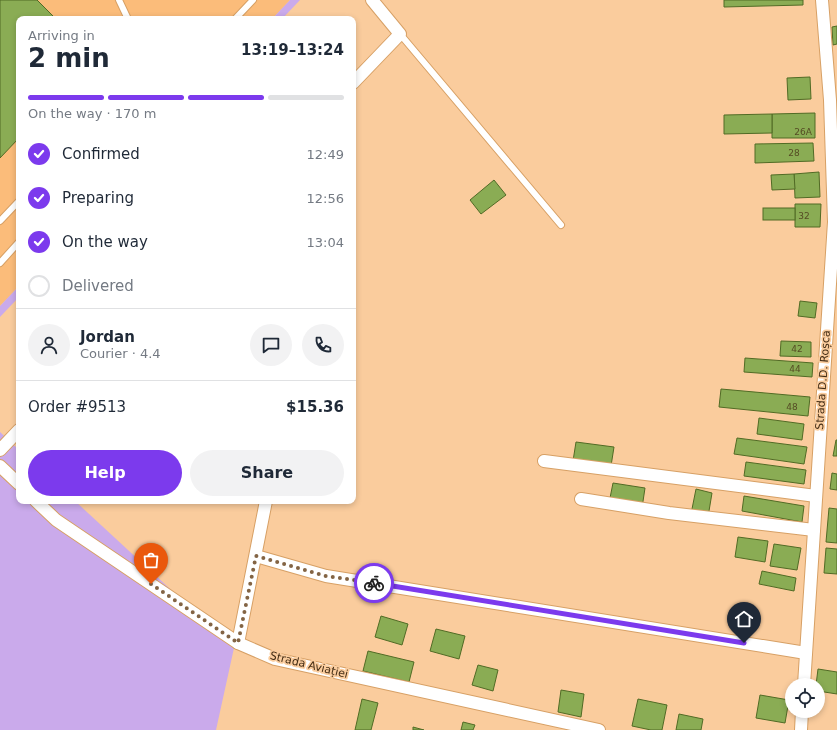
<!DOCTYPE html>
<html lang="en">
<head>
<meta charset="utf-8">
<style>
  body { margin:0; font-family:"DejaVu Sans",sans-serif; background:#f2f2f3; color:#1f2937; height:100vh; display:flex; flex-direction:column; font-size:15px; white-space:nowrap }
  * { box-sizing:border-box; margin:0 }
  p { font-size:13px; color:#747a83 }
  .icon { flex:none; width:22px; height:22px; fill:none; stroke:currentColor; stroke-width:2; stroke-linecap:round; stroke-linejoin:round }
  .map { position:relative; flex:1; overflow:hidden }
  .details { position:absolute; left:16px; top:16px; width:340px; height:488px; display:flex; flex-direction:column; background:#fff; border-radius:8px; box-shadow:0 2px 6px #0003 }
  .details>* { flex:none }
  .fabs { position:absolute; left:785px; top:678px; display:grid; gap:8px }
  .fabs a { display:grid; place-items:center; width:40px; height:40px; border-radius:50%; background:#fff; box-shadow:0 2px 6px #0003; font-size:20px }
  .pin { position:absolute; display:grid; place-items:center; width:34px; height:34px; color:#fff; margin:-41px -17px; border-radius:50% 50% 50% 0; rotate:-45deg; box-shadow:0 0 4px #0007 }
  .pin .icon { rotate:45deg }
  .courier { position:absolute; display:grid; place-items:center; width:40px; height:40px; margin:-20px; border:3px solid #7c3aed; border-radius:50%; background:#fff; color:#222; box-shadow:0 1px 5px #0007 }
  .headline em { font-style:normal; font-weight:700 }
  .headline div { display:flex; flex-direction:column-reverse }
  .headline { display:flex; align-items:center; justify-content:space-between; height:68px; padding:0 12px }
  h1 { font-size:26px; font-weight:700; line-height:30px }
  .bar { display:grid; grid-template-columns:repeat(4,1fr); gap:6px 4px; align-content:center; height:48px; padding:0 12px }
  .bar i { height:5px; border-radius:3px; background:#e0e1e3 }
  .bar .on { background:#7c3aed }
  .bar p { grid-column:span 4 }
  .line { display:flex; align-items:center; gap:10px; padding:0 12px; border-top:1px solid #e0e1e3 }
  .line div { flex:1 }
  .round { display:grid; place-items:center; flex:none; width:42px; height:42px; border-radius:21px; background:#f2f2f3 }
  ol { padding:0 12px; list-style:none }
  li { display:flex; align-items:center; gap:12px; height:44px }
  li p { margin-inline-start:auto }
  li .icon { padding:4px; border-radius:50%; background:#7c3aed; color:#fff; stroke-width:4 }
  li:last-child { color:#747a83 }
  li i { width:22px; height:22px; border:2px solid #e0e1e3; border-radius:50% }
  .primary-button { display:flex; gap:8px; margin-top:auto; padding:8px 12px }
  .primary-button a { flex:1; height:46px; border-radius:24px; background:#7c3aed; color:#fff; font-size:16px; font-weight:700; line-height:46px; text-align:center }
  .primary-button a+a { background:#f2f2f3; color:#1f2937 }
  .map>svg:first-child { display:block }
  .built { fill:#fbbc7a }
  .green { fill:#caaaeb }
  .building { fill:#8aac54; stroke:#516b25 }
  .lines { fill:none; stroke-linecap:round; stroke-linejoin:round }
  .service-casing { stroke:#d7a065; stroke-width:8 }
  .minor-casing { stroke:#d7a065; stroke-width:14 }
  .service { stroke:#fff; stroke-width:6 }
  .minor { stroke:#fff; stroke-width:12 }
  .done { stroke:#836444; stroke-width:4; stroke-dasharray:0 7.2 }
  .route { stroke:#7c3aed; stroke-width:5 }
  .labels { text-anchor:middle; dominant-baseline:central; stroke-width:3.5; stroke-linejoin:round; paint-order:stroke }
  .number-label { font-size:9px; fill:#554c24 }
  .street-label { font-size:11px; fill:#432c14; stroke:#facc9d }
</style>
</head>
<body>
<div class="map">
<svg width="837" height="730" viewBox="0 0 837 730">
  <rect width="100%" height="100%" fill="#facc9d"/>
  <polygon class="built" points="0,0 290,0 272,19 19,19 19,286 0,306"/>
  <g class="green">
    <polygon points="290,0 300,0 282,19 272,19"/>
    <polygon points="19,286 19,297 0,317 0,306"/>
    <polygon points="0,432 19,450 19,501 75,501 234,648 216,730 0,730"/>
  </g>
  <g class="building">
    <polygon points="0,0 37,0 56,19 19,19 19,138 0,158"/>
    <polygon points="724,0 803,0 803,5 724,7"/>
    <polygon points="837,26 837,44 833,45 832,27"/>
    <polygon points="810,77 811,99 788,100 787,78"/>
    <polygon points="815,113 815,138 772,138 772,114"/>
    <polygon points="772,114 772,133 724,134 724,115"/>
    <polygon points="813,143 814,161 755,163 755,144"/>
    <polygon points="819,172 820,197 795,198 794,174"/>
    <polygon points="794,174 795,189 772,190 771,175"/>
    <polygon points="494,180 506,195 481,214 470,200"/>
    <polygon points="795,204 821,204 820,227 795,227"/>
    <rect x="763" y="208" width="32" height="12"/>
    <polygon points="800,301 817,303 815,318 798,316"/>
    <polygon points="781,341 811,342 811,357 780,356"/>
    <polygon points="745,358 813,363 812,377 744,372"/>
    <polygon points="721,389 810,397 808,416 719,407"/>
    <polygon points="759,418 804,424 802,440 757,434"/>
    <polygon points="737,438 807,447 804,464 734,454"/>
    <polygon points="836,440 837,440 837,456 833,456"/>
    <polygon points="576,442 614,447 611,466 573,461"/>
    <polygon points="746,462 806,470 804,484 744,476"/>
    <polygon points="832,473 837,474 837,490 830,489"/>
    <polygon points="613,483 645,488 642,508 609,503"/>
    <polygon points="696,489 712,493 708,517 691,514"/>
    <polygon points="744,496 804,506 802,522 742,511"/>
    <polygon points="829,508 837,509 837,543 826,542"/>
    <polygon points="738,537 768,541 765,562 735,557"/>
    <polygon points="774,544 801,548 797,570 770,566"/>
    <polygon points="826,548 837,549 837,574 824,573"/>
    <polygon points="762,571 796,578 794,591 759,584"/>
    <polygon points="381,616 408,624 402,645 375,637"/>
    <polygon points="436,629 465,636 459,659 430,651"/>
    <polygon points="368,651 414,662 409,682 363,671"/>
    <polygon points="478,665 498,670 493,691 472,685"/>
    <polygon points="818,669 837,672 837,694 818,691 818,685 816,685"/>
    <polygon points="561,690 584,694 581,717 558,712"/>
    <polygon points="760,695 789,700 785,723 756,718"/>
    <polygon points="362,699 378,703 371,730 355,730"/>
    <polygon points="638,699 667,705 662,730 651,730 632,726"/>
    <polygon points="679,714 703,719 701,730 676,730"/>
    <polygon points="463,722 475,725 473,730 461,730"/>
    <polygon points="413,727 424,730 413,730"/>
  </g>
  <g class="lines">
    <g class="service-casing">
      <g id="service">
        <polyline points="119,0 128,19"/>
        <polyline points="235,19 253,0"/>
        <polyline points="400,34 561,225"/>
        <polyline points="0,221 19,201"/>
        <polyline points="0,263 19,242"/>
      </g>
    </g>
    <g class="minor-casing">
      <g id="minor">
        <polyline points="353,83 400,34 372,0"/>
        <polyline points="0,450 19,430"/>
        <polyline points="544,461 816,496"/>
        <polyline points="0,466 19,484"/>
        <polyline points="581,499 669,513 814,530"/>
        <polyline points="36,501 56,520 238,643 275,659 599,730"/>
        <polyline points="256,556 326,576 806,653"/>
        <polyline points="238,643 266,501"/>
        <polyline points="804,685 834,222 830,100 822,0"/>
        <polyline points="801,730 802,711"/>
      </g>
    </g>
    <use href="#service" class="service"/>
    <use href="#minor" class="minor"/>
  </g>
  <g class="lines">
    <polyline class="done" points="151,584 238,643 256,556 326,576 374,583"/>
    <polyline class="route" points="374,583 744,643"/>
  </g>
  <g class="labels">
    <g class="number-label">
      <text x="803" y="132">26A</text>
      <text x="794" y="153">28</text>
      <text x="804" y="216">32</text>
      <text x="797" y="349">42</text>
      <text x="795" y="369">44</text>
      <text x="792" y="407">48</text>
    </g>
    <g class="street-label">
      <text transform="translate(823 380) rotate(-86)">Strada D.D. Roșca</text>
      <text transform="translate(309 665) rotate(14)">Strada Aviației</text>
    </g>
  </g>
</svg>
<div class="fabs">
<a><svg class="icon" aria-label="locate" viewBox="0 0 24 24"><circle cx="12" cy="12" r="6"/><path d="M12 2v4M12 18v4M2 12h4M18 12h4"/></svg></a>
</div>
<div class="pin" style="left:151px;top:584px;background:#ea580c"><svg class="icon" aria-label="bag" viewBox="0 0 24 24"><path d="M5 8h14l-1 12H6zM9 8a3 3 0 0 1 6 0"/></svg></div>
<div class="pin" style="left:744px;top:643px;background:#1f2937"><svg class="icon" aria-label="home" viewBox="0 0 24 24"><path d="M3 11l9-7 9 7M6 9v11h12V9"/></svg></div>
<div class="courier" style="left:374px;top:583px"><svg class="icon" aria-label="bike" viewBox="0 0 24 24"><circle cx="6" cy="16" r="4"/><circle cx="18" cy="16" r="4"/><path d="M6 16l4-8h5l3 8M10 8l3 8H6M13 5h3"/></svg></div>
<section class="details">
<div class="headline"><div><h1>2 min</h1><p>Arriving in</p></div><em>13:19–13:24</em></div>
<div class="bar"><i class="on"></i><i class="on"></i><i class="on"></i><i></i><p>On the way · 170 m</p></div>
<ol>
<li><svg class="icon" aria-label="check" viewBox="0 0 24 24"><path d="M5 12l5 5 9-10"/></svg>Confirmed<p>12:49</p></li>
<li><svg class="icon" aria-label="check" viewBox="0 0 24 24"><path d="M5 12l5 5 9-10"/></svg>Preparing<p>12:56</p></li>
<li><svg class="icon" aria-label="check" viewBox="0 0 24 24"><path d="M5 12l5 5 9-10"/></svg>On the way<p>13:04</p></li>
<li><i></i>Delivered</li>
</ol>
<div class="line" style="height:72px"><a class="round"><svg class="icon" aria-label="person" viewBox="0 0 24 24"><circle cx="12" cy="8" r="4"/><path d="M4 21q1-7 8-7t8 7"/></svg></a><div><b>Jordan</b><p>Courier · 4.4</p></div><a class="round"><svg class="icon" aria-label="chat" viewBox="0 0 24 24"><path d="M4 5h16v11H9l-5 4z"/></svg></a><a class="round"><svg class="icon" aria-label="phone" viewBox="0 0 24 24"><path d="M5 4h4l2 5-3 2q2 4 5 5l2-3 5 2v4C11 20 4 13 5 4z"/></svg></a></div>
<div class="line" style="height:52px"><div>Order #9513</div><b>$15.36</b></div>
<div class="primary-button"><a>Help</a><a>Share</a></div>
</section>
</div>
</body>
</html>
